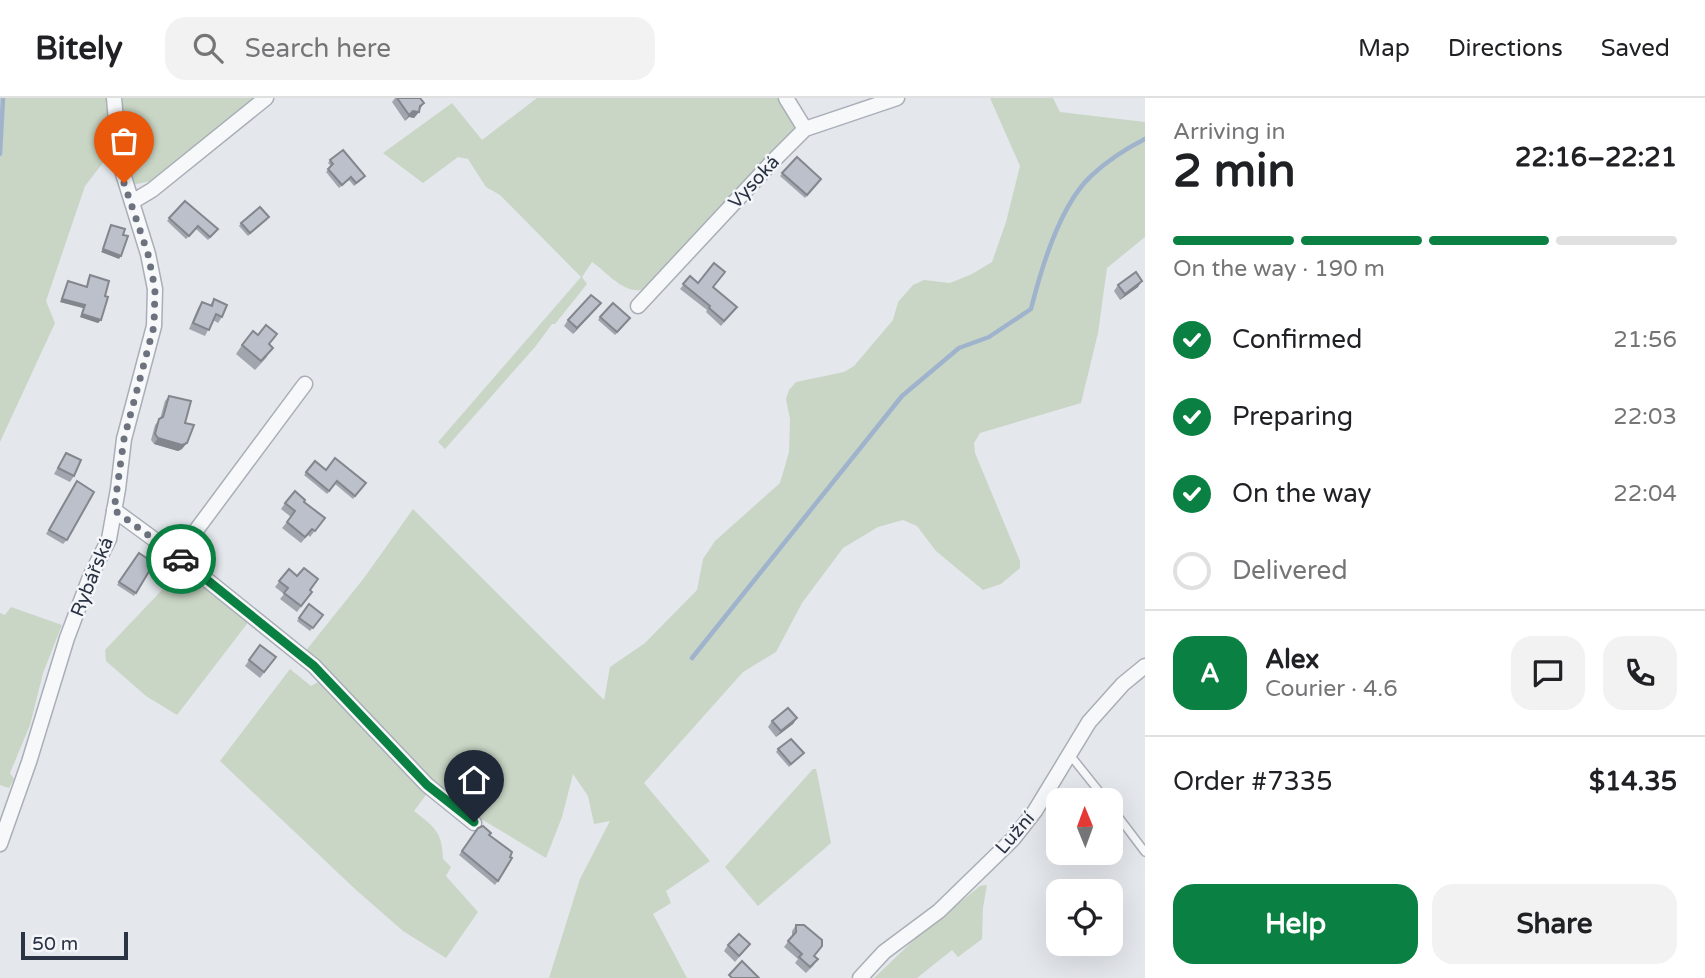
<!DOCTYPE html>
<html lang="en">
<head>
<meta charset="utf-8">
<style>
  body { margin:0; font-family:"Varela Round",sans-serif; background:#f2f2f2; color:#202124; height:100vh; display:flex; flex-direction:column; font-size:26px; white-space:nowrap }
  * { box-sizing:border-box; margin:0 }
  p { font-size:23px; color:#757577 }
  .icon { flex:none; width:38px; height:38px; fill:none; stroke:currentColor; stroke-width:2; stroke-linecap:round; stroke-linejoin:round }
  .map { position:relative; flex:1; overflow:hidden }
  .details { display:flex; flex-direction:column; background:#fff; width:560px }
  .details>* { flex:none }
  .needle { width:46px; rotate:359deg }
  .controls { position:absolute; left:1046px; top:690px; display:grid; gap:14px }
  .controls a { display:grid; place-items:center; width:77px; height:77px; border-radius:14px; background:#fff; box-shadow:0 7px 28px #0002; font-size:35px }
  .scale { position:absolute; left:21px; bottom:18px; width:107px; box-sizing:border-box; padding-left:7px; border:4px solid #2b3445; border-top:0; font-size:19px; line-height:24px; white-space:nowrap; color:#2b3445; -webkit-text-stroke:5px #f4f6f9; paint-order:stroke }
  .pin { position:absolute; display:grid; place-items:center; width:60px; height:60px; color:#fff; margin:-72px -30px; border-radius:50% 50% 50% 0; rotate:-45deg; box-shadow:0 0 7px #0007 }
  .pin .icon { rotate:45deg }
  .courier { position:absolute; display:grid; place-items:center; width:70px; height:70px; margin:-35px; border:5px solid #0b8043; border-radius:50%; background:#fff; color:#222; box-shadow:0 2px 9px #0007 }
  .headline em { font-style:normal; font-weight:800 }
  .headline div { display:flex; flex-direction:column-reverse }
  .headline { display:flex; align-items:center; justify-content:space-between; height:119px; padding:0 28px }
  h1 { font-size:46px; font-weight:800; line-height:52px }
  .bar { display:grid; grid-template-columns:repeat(4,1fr); gap:10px 7px; align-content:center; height:84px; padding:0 28px }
  .bar i { height:9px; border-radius:5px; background:#e0e0e0 }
  .bar .on { background:#0b8043 }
  .bar p { grid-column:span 4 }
  .line { display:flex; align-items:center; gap:18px; padding:0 28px; border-top:2px solid #e0e0e0 }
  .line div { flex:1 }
  .round { display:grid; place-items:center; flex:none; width:74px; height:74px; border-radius:21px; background:#f2f2f2 }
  ol { padding:0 28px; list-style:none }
  li { display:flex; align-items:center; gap:21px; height:77px }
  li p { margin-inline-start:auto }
  li .icon { padding:7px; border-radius:50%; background:#0b8043; color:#fff; stroke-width:4 }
  li:last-child { color:#757577 }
  li i { width:38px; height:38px; border:4px solid #e0e0e0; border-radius:50% }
  .button { display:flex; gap:14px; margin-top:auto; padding:14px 28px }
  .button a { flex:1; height:80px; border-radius:21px; background:#0b8043; color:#fff; font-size:28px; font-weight:800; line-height:80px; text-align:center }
  .button a+a { background:#f2f2f2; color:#202124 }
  header { display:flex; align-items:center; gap:42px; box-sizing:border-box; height:98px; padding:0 35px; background:#fff; border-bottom:2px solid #e0e0e0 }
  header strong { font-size:33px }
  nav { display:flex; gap:38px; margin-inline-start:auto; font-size:24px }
  .search { width:490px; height:63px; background:#f2f2f2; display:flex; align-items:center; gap:18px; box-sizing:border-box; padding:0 24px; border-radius:21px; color:#757577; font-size:26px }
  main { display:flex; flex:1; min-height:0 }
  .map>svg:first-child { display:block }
  .green { fill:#c9d6c5 }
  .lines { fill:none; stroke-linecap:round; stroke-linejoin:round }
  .stream { stroke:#9fb4cc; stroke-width:4.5 }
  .service-casing { stroke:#a9aeb7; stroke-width:10 }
  .minor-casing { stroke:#a9aeb7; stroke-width:17 }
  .service { stroke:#f7f8fa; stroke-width:7 }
  .minor { stroke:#f7f8fa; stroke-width:14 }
  .wall { fill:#a1a5ae }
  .shaded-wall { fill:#83868d }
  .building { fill:#bbc0ca; stroke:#83868d; stroke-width:2 }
  .done { stroke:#6c737f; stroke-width:7; stroke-dasharray:0 12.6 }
  .route { stroke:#0b8043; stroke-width:9 }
  .labels { text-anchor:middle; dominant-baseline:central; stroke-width:5; stroke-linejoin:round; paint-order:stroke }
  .street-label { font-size:19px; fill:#2b3445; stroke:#f4f6f9 }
</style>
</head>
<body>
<header>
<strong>Bitely</strong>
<div class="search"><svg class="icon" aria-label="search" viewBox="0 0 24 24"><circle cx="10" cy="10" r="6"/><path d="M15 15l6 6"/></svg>Search here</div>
<nav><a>Map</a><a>Directions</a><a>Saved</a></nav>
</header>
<main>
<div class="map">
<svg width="1145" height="880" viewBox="0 0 1145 880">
  <rect width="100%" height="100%" fill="#e4e7ec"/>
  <g class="green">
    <polygon points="0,0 107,0 112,53 85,88 46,203 55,225 0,344"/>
    <polygon points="123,0 258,0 156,82 132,87 122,37"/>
    <path d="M537 0H779L798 32 645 191C625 198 607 174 592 164L582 179 587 186 555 226H552L535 249 445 351 438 344 581 179 500 97 486 89 468 61 458 59 423 85 383 55 452 5 482 42Z"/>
    <polygon points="990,0 1053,0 1060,14 1145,24 1145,139 1107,170 1098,235 1081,305 980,335 974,345 975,355 1020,463 1020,470 1001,486 983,492 936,453 917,428 903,422 878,429 843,450 802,505 776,554 743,574 644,685 710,763 666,793 671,805 653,816 687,880 549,880 580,781 610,723 594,726 588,698 573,676 562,719 546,760 478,719 434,685 304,555 364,480 413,411 604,602 610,569 645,545 697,492 703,461 715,443 780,385 789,354 790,321 786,301 789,292 796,284 844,274 854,268 893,222 898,204 913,187 924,182 950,185 972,176 992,164 1006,124 1020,68"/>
    <polygon points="180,473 250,522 177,617 146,598 106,563 105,552"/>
    <polygon points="11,509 62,527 43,575 30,627 10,675 14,681 9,690 0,687 0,515 5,517"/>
    <path d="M290 571 311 588 318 584 324 588 429 693 414 713C435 730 442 733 443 761L451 769 446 778 478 814 446 860 403 833 355 791 220 663Z"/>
    <polygon points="813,671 816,671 817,675 831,745 758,808 725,769"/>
    <polygon points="987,787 983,810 982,841 958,859 952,852 917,880 874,880 916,840 980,788"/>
  </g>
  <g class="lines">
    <g class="stream">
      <polyline points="0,56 3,0"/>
      <path d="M692 560 902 298 959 250 989 239 1031 211C1041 171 1060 107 1091 78 1106 64 1127 50 1145 41"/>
    </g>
    <g class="service-casing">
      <g id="service">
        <polyline points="1070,657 1106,702"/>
        <polyline points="1111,709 1145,754"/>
      </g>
    </g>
    <g class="minor-casing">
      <g id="minor">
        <polyline points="786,0 805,31"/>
        <polyline points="132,104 152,92 266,0"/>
        <polyline points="638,208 773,63 805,31 897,0"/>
        <polyline points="114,412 181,461 314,568 427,687 474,725"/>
        <polyline points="177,458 305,286"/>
        <polyline points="0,746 29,664 67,540 90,479 109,441 118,391 124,341 154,228 155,191 148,156 120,66 114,0"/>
        <polyline points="860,880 884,854 939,813 1013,741 1035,713 1089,624 1123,586 1145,568"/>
      </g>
    </g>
    <use href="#service" class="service"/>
    <use href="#minor" class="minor"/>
  </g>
  <g class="wall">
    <polygon points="395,0 420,0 419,14 414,20 409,19 405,23 392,4"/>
    <polygon points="797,59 821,81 805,100 780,78"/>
    <polygon points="330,62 363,81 354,88 349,82 339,90 326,74 331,68 328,65"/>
    <polygon points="185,103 216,134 208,142 196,131 186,141 167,123"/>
    <polygon points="267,122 248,138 239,128 241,125"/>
    <polygon points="90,177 105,198 101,222 98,225 80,219 83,210 60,204 68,183 86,189 88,180"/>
    <polygon points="690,178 698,185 713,189 734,213 721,228 706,214 707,212 680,191"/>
    <polygon points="1118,187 1138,189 1120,202 1114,193"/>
    <polygon points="214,201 222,219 218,225 213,222 205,238 189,231 198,210 202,204 210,207"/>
    <polygon points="596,211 573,236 564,228 568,222"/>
    <polygon points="600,219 628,223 615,237 598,222"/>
    <polygon points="242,247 269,247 267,259 255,272 236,256"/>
    <polygon points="169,298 185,325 182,351 178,353 154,346 151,342 155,327 160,321 165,303"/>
    <polygon points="66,355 74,378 70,384 54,376"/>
    <polygon points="315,363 326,372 366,385 353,401 335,386 327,396 304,377"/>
    <polygon points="74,388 67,442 63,446 46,436"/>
    <polygon points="304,404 325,420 310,439 308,437 301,445 282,430 291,419 281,411 285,405"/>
    <polygon points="139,455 154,465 134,498 117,487"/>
    <polygon points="289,471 312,494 297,514 280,501 284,496 275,489"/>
    <polygon points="309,506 323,517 310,533 297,523"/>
    <polygon points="260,547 276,559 260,580 245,568"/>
    <polygon points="797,620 793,626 776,639 768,629 772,623"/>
    <polygon points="778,651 804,655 789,669 776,654"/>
    <polygon points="478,730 489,737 498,783 495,787 459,757"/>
    <polygon points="796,827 822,848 814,858 814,867 806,875 795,865 798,861 784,849 792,838 792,833"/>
    <polygon points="750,846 735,864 724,853 728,847"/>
  </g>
  <g class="shaded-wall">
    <polygon points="424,5 420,11 416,14 419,14 414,20 409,19 405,23 409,17"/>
    <polygon points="103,151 121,158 119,161 101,154"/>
    <polygon points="1142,183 1138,189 1120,202 1125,196"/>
    <polygon points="62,201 85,207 83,210 60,204"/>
    <polygon points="601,205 596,211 573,236 577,230"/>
    <polygon points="82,216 101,222 98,225 80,219"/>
    <polygon points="158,340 187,345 182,351 178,353 154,346"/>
    <polygon points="797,620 793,626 776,639 781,633"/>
  </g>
  <g class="building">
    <polygon points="397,0 420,0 424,5 420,8 419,14 413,13 409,17"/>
    <polygon points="343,52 365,78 356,85 351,79 342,87 328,71 333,66 330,62"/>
    <polygon points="797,59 821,81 807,97 782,75"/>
    <polygon points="185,103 218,131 210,139 198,128 189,138 169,120"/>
    <polygon points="260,109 269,119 250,135 241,125"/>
    <polygon points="111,127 125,131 123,137 128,138 121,158 103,151"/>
    <polygon points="714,165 725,174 713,189 737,209 724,223 709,210 710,208 683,186 690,178 698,185"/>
    <polygon points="1136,174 1142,183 1125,196 1118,187"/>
    <polygon points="90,177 109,183 105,198 108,199 101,222 82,216 85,207 62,201 68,183 87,189"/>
    <polygon points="591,197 601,205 577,230 568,222"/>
    <polygon points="214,201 227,207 222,219 216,216 209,232 193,225 202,204 212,208"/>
    <polygon points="613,205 630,220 617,234 600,219"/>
    <polygon points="266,227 277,236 269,246 273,250 261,263 242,247 253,233 258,237"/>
    <polygon points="169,298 191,303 185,325 194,327 187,345 182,347 158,340 155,336 159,321 163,319"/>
    <polygon points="66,355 81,362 74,378 58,370"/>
    <polygon points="335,360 366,385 355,398 337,383 329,393 306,374 315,363 326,372"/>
    <polygon points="77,383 94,394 67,442 49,432"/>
    <polygon points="295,393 305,402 304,404 325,420 315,433 312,431 305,439 287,424 295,413 285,405"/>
    <polygon points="139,455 154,465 136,495 119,484"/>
    <polygon points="304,470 318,481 310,492 312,494 301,508 284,495 288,490 279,483 289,471 297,478"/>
    <polygon points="309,506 323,517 313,530 299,520"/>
    <polygon points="260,547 276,559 264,574 249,562"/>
    <polygon points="788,610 797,620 781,633 772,623"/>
    <polygon points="791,641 804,655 791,666 778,651"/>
    <polygon points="483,728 491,735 489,737 512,754 510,759 512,760 498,783 462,753 478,730"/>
    <polygon points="796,827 804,827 822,842 822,848 814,858 818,861 810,869 799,859 802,856 788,843 796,834"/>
    <polygon points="739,836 750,846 739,858 728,847"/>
    <polygon points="742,863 759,880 732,880 729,877"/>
  </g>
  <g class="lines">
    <polyline class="done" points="124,85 148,156 155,191 154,228 124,341 114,412 181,461"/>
    <polyline class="route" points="181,461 314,568 427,687 474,724"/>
  </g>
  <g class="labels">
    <g class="street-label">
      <text transform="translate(754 84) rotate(-47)">Vysoká</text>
      <text transform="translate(92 479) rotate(-68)">Rybářská</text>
      <text transform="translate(1015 735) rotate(-49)">Lužní</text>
    </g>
  </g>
</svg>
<div class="controls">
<a><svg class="needle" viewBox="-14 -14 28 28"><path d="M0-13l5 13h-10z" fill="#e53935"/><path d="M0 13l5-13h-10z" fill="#757577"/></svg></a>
<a><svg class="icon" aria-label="locate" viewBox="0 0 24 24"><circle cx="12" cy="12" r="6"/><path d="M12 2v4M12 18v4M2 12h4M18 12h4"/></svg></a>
</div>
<div class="scale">50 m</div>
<div class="pin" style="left:124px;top:85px;background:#ea580c"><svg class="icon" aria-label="bag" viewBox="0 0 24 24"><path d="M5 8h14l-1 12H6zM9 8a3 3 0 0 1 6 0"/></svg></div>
<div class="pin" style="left:474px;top:724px;background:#1f2937"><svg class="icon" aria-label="home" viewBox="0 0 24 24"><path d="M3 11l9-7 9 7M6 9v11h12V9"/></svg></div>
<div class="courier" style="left:181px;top:461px"><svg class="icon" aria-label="car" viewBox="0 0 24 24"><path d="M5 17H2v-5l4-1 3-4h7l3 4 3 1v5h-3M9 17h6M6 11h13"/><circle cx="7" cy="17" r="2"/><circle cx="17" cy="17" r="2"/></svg></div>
</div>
<section class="details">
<div class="headline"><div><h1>2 min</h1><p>Arriving in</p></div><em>22:16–22:21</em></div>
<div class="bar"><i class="on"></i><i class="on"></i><i class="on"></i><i></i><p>On the way · 190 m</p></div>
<ol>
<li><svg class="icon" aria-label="check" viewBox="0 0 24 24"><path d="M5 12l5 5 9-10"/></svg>Confirmed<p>21:56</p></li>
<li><svg class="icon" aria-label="check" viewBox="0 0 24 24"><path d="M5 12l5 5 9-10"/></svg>Preparing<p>22:03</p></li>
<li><svg class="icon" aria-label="check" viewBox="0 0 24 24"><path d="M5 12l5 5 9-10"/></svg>On the way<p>22:04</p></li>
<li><i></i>Delivered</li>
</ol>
<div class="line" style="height:126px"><b class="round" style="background:#0b8043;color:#fff">A</b><div><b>Alex</b><p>Courier · 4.6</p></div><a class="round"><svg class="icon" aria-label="chat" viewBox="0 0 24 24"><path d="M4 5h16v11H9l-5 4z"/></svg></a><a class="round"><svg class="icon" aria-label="phone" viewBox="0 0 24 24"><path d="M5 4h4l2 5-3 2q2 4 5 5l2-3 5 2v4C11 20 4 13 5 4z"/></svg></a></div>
<div class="line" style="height:91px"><div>Order #7335</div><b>$14.35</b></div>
<div class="button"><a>Help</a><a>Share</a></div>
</section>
</main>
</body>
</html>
